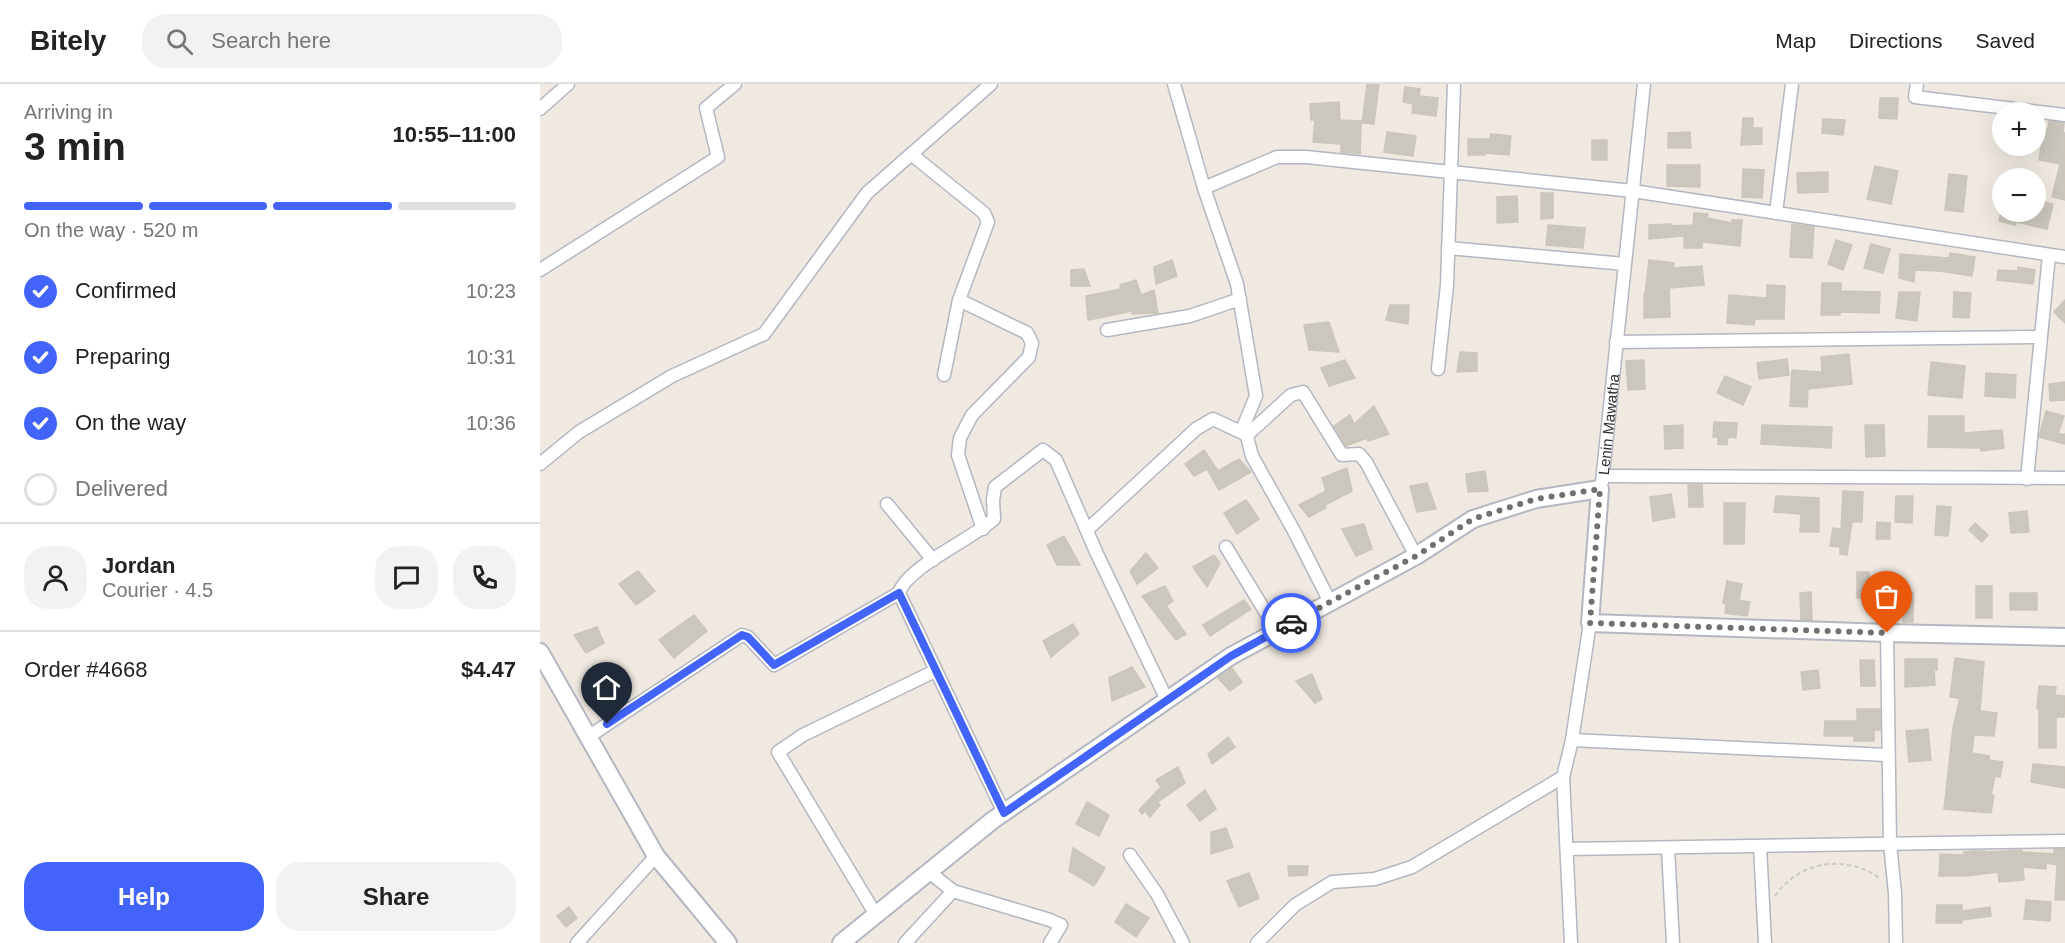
<!DOCTYPE html>
<html lang="en">
<head>
<meta charset="utf-8">
<style>
  body { margin:0; font-family:Helvetica,sans-serif; background:#f2f2f2; color:#222; height:100vh; display:flex; flex-direction:column; font-size:22px; white-space:nowrap }
  * { box-sizing:border-box; margin:0 }
  p { font-size:20px; color:#767676 }
  .icon { flex:none; width:33px; height:33px; fill:none; stroke:currentColor; stroke-width:2; stroke-linecap:round; stroke-linejoin:round }
  .map { position:relative; flex:1; overflow:hidden }
  .details { display:flex; flex-direction:column; background:#fff; width:540px }
  .details>* { flex:none }
  .tools { position:absolute; left:1452px; top:18px; display:grid; gap:12px }
  .tools a { display:grid; place-items:center; width:54px; height:54px; border-radius:50%; background:#fff; box-shadow:0 6px 24px #0002; font-size:30px }
  .pin { position:absolute; display:grid; place-items:center; width:51px; height:51px; color:#fff; margin:-62px -26px; border-radius:50% 50% 50% 0; rotate:-45deg; box-shadow:0 0 6px #0007 }
  .pin .icon { rotate:45deg }
  .courier { position:absolute; display:grid; place-items:center; width:60px; height:60px; margin:-30px; border:4px solid #4264fb; border-radius:50%; background:#fff; color:#222; box-shadow:0 2px 8px #0007 }
  .overview em { font-style:normal; font-weight:800 }
  .overview div { display:flex; flex-direction:column-reverse }
  .overview { display:flex; align-items:center; justify-content:space-between; height:102px; padding:0 24px }
  h1 { font-size:39px; font-weight:800; line-height:45px }
  .bar { display:grid; grid-template-columns:repeat(4,1fr); gap:9px 6px; align-content:center; height:72px; padding:0 24px }
  .bar i { height:8px; border-radius:4px; background:#e0e0e0 }
  .bar .on { background:#4264fb }
  .bar p { grid-column:span 4 }
  .line { display:flex; align-items:center; gap:15px; padding:0 24px; border-top:2px solid #e0e0e0 }
  .line div { flex:1 }
  .round { display:grid; place-items:center; flex:none; width:63px; height:63px; border-radius:24px; background:#f2f2f2 }
  ol { padding:0 24px; list-style:none }
  li { display:flex; align-items:center; gap:18px; height:66px }
  li p { margin-inline-start:auto }
  li .icon { padding:6px; border-radius:50%; background:#4264fb; color:#fff; stroke-width:4 }
  li:last-child { color:#767676 }
  li i { width:33px; height:33px; border:3px solid #e0e0e0; border-radius:50% }
  .button { display:flex; gap:12px; margin-top:auto; padding:12px 24px }
  .button a { flex:1; height:69px; border-radius:24px; background:#4264fb; color:#fff; font-size:24px; font-weight:800; line-height:69px; text-align:center }
  .button a+a { background:#f2f2f2; color:#222 }
  header { display:flex; align-items:center; gap:36px; box-sizing:border-box; height:84px; padding:0 30px; background:#fff; border-bottom:2px solid #e0e0e0 }
  header strong { font-size:28px }
  nav { display:flex; gap:33px; margin-inline-start:auto; font-size:21px }
  .search { width:420px; height:54px; background:#f2f2f2; display:flex; align-items:center; gap:15px; box-sizing:border-box; padding:0 21px; border-radius:24px; color:#767676; font-size:22px }
  main { display:flex; flex:1; min-height:0 }
  .map>svg:first-child { display:block }
  .building { fill:#cbc7bf; stroke:#cbc5ba; stroke-width:1.5 }
  .lines { fill:none; stroke-linecap:round; stroke-linejoin:round }
  .street-casing { stroke:#b4b7c1; stroke-width:15 }
  .secondary-casing { stroke:#b4b7c1; stroke-width:20 }
  .path { stroke:#c9c9c9; stroke-width:2; stroke-dasharray:4.5 3; stroke-linecap:butt }
  .street { stroke:#fff; stroke-width:12 }
  .secondary { stroke:#fff; stroke-width:16 }
  .done { stroke:#726f6d; stroke-width:6; stroke-dasharray:0 10.8 }
  .route { stroke:#4264fb; stroke-width:8 }
  .labels { text-anchor:middle; dominant-baseline:central; stroke-width:5; stroke-linejoin:round; paint-order:stroke }
  .street-label { font-size:15px; fill:#2e2e2e; stroke:#fff }
</style>
</head>
<body>
<header>
<strong>Bitely</strong>
<div class="search"><svg class="icon" aria-label="search" viewBox="0 0 24 24"><circle cx="10" cy="10" r="6"/><path d="M15 15l6 6"/></svg>Search here</div>
<nav><a>Map</a><a>Directions</a><a>Saved</a></nav>
</header>
<main>
<section class="details">
<div class="overview"><div><h1>3 min</h1><p>Arriving in</p></div><em>10:55–11:00</em></div>
<div class="bar"><i class="on"></i><i class="on"></i><i class="on"></i><i></i><p>On the way · 520 m</p></div>
<ol>
<li><svg class="icon" aria-label="check" viewBox="0 0 24 24"><path d="M5 12l5 5 9-10"/></svg>Confirmed<p>10:23</p></li>
<li><svg class="icon" aria-label="check" viewBox="0 0 24 24"><path d="M5 12l5 5 9-10"/></svg>Preparing<p>10:31</p></li>
<li><svg class="icon" aria-label="check" viewBox="0 0 24 24"><path d="M5 12l5 5 9-10"/></svg>On the way<p>10:36</p></li>
<li><i></i>Delivered</li>
</ol>
<div class="line" style="height:108px"><a class="round"><svg class="icon" aria-label="person" viewBox="0 0 24 24"><circle cx="12" cy="8" r="4"/><path d="M4 21q1-7 8-7t8 7"/></svg></a><div><b>Jordan</b><p>Courier · 4.5</p></div><a class="round"><svg class="icon" aria-label="chat" viewBox="0 0 24 24"><path d="M4 5h16v11H9l-5 4z"/></svg></a><a class="round"><svg class="icon" aria-label="phone" viewBox="0 0 24 24"><path d="M5 4h4l2 5-3 2q2 4 5 5l2-3 5 2v4C11 20 4 13 5 4z"/></svg></a></div>
<div class="line" style="height:78px"><div>Order #4668</div><b>$4.47</b></div>
<div class="button"><a>Help</a><a>Share</a></div>
</section>
<div class="map">
<svg width="1525" height="859" viewBox="0 0 1525 859">
  <rect width="100%" height="100%" fill="#efe9e1"/>
  <g class="building">
    <polygon points="827,0 839,0 834,40 822,39"/>
    <polygon points="865,3 880,5 879,12 898,14 896,32 872,29 873,20 863,18"/>
    <polygon points="1340,14 1358,14 1357,35 1339,34"/>
    <polygon points="799,18 800,36 821,37 820,70 801,68 801,60 773,58 775,36 771,36 770,20"/>
    <polygon points="1203,34 1213,34 1213,44 1222,44 1222,60 1201,61"/>
    <polygon points="1283,35 1305,36 1303,51 1282,49"/>
    <polygon points="1509,37 1524,39 1523,49 1525,49 1525,116 1512,113 1520,80 1499,76 1504,45 1508,45"/>
    <polygon points="847,48 876,52 873,72 844,68"/>
    <polygon points="1150,48 1151,64 1128,64 1128,49"/>
    <polygon points="951,50 971,52 969,71 945,69 945,71 928,71 928,55 950,55"/>
    <rect x="1052" y="56" width="15" height="20"/>
    <polygon points="1127,81 1160,81 1160,103 1127,102"/>
    <polygon points="1335,82 1358,87 1351,120 1327,115"/>
    <polygon points="1203,85 1224,86 1222,114 1202,113"/>
    <polygon points="1288,88 1288,108 1258,109 1257,89"/>
    <polygon points="1409,90 1427,92 1423,128 1405,126"/>
    <polygon points="1001,109 1013,109 1013,134 1001,135"/>
    <polygon points="977,112 978,138 957,139 957,113"/>
    <polygon points="1496,116 1513,120 1507,145 1476,138 1475,141 1459,137 1461,128 1496,128"/>
    <polygon points="1154,129 1168,130 1167,134 1192,139 1192,136 1202,136 1200,162 1162,158 1162,164 1144,164 1144,152 1109,155 1109,141 1132,140 1132,142 1153,141"/>
    <polygon points="1252,140 1274,143 1272,174 1250,173"/>
    <polygon points="1008,141 1045,144 1043,164 1006,161"/>
    <polygon points="1296,156 1312,161 1303,186 1288,180"/>
    <polygon points="1331,160 1350,165 1343,189 1324,184"/>
    <polygon points="1410,169 1435,173 1432,192 1399,187 1375,186 1374,198 1359,194 1360,170 1409,174"/>
    <polygon points="632,176 637,192 616,200 614,183"/>
    <polygon points="1109,176 1134,179 1133,184 1162,182 1164,201 1129,204 1130,233 1104,234 1104,210 1105,210"/>
    <polygon points="1478,183 1495,186 1493,200 1457,196 1458,186 1478,187"/>
    <polygon points="544,185 550,202 531,202 531,186"/>
    <polygon points="596,196 601,211 614,206 618,229 592,230 592,227 548,236 546,212 581,205 580,201"/>
    <polygon points="1282,199 1301,199 1301,207 1340,208 1339,229 1300,228 1300,231 1281,231"/>
    <polygon points="1227,201 1245,202 1244,235 1215,235 1214,241 1187,239 1189,211 1227,214"/>
    <polygon points="1359,208 1380,208 1377,237 1356,234"/>
    <polygon points="1414,208 1431,209 1429,234 1413,233"/>
    <polygon points="1525,216 1525,239 1514,228"/>
    <polygon points="850,221 869,221 868,240 846,236"/>
    <polygon points="789,238 799,268 769,266 764,241"/>
    <polygon points="920,268 937,269 937,287 917,288"/>
    <polygon points="1309,270 1312,300 1268,305 1267,323 1250,322 1252,286 1282,288 1281,273"/>
    <polygon points="1247,275 1249,291 1219,295 1217,279"/>
    <polygon points="805,276 815,294 789,302 781,284"/>
    <polygon points="1104,276 1105,305 1088,306 1086,277"/>
    <polygon points="1391,278 1425,282 1422,314 1388,311"/>
    <polygon points="1446,289 1476,291 1475,314 1445,312"/>
    <polygon points="1185,292 1211,303 1203,321 1177,309"/>
    <polygon points="1525,298 1525,316 1510,317 1509,300"/>
    <polygon points="834,322 849,350 828,357 827,354 806,362 794,342 810,331 814,340"/>
    <polygon points="1506,327 1524,332 1518,350 1525,350 1525,360 1499,353"/>
    <polygon points="1389,332 1424,332 1424,349 1462,346 1464,364 1441,367 1441,364 1388,363"/>
    <polygon points="1174,338 1197,339 1196,354 1188,353 1187,361 1178,360 1178,353 1173,353"/>
    <polygon points="1143,341 1143,364 1125,365 1124,342"/>
    <polygon points="1222,341 1292,343 1291,364 1221,360"/>
    <polygon points="1325,341 1344,341 1345,372 1326,373"/>
    <polygon points="664,366 678,387 699,375 711,388 679,406 667,385 654,392 645,380"/>
    <polygon points="807,384 812,407 785,421 786,424 769,433 759,421 786,407 782,394"/>
    <polygon points="945,387 948,407 928,408 926,390"/>
    <polygon points="887,399 896,425 877,428 870,402"/>
    <polygon points="1148,401 1162,401 1163,423 1149,423"/>
    <polygon points="1303,407 1323,408 1322,438 1312,438 1307,471 1300,470 1300,463 1290,462 1293,444 1301,445"/>
    <polygon points="1131,410 1135,433 1113,437 1110,413"/>
    <polygon points="1236,412 1279,414 1279,448 1260,448 1261,430 1234,428"/>
    <polygon points="1356,412 1373,412 1372,439 1355,438"/>
    <polygon points="706,416 719,435 697,450 684,429"/>
    <polygon points="1184,419 1205,419 1204,460 1184,460"/>
    <polygon points="1397,422 1411,423 1408,452 1395,451"/>
    <polygon points="1487,427 1489,448 1471,449 1469,429"/>
    <polygon points="1337,438 1350,439 1350,455 1336,455"/>
    <polygon points="1435,439 1448,451 1442,458 1429,446"/>
    <polygon points="824,440 832,465 816,472 802,445"/>
    <polygon points="524,452 540,481 517,481 507,461"/>
    <polygon points="606,469 618,484 597,500 590,487"/>
    <polygon points="674,471 680,479 667,503 653,483"/>
    <polygon points="98,487 115,507 96,521 79,500"/>
    <polygon points="1317,488 1329,488 1330,514 1317,514"/>
    <polygon points="1187,497 1202,500 1199,516 1210,518 1207,532 1185,529 1186,520 1183,519"/>
    <polygon points="625,502 633,517 626,522 646,550 636,556 602,512"/>
    <rect x="1436" y="502" width="16" height="32"/>
    <polygon points="1271,508 1272,536 1261,536 1260,509"/>
    <polygon points="1347,508 1373,509 1373,538 1363,538 1363,530 1348,531"/>
    <rect x="1470" y="509" width="27" height="17"/>
    <polygon points="704,516 711,525 670,552 663,541"/>
    <polygon points="154,531 167,547 134,574 119,556"/>
    <polygon points="533,540 539,550 511,573 503,557"/>
    <polygon points="57,543 64,559 46,569 34,551"/>
    <polygon points="1415,574 1444,578 1440,627 1457,629 1454,652 1434,651 1432,669 1449,672 1449,676 1463,678 1460,693 1455,692 1451,711 1454,711 1451,729 1404,725 1413,644 1420,614 1410,613"/>
    <polygon points="1365,575 1397,575 1397,586 1394,586 1395,601 1365,603"/>
    <polygon points="1320,576 1334,576 1335,602 1321,602"/>
    <polygon points="592,583 605,603 572,617 569,594"/>
    <polygon points="692,584 702,598 690,607 678,594"/>
    <polygon points="1278,586 1280,604 1263,606 1261,588"/>
    <polygon points="772,590 782,615 775,619 756,597"/>
    <polygon points="1499,602 1516,603 1515,611 1525,612 1524,633 1516,633 1516,664 1499,664 1499,625 1497,624"/>
    <polygon points="1317,625 1340,625 1340,646 1334,646 1334,657 1314,657 1314,652 1284,652 1285,637 1317,637"/>
    <polygon points="1388,645 1391,676 1369,678 1366,647"/>
    <polygon points="688,653 695,663 672,680 668,670"/>
    <polygon points="1493,680 1525,683 1525,704 1491,698"/>
    <polygon points="638,683 645,699 618,718 620,721 610,733 605,727 602,730 599,726 621,703 616,696"/>
    <polygon points="665,706 676,725 660,737 647,721"/>
    <polygon points="547,718 569,731 559,752 536,740"/>
    <polygon points="686,744 693,763 671,770 671,748"/>
    <polygon points="533,764 565,784 554,802 529,787"/>
    <polygon points="1514,765 1525,765 1525,782 1506,779 1506,785 1483,783 1484,796 1459,798 1458,788 1425,792 1399,792 1400,770 1424,771 1424,768 1433,767 1445,767 1445,768 1482,766 1482,768 1514,770"/>
    <polygon points="748,782 768,782 767,791 749,792"/>
    <polygon points="1517,782 1525,782 1525,816 1515,816"/>
    <polygon points="709,789 719,814 699,823 687,797"/>
    <polygon points="1486,816 1511,818 1510,837 1484,835"/>
    <polygon points="586,820 609,834 596,853 575,838"/>
    <polygon points="1397,821 1422,821 1422,827 1450,823 1451,832 1422,836 1422,839 1396,839"/>
    <polygon points="29,823 37,834 26,843 17,832"/>
  </g>
  <g class="lines">
    <g class="street-casing">
      <g id="street">
        <polyline points="634,0 664,104 697,200 716,312 704,341 712,372 754,447 790,518"/>
        <polyline points="1377,0 1375,13 1525,31"/>
        <polyline points="0,25 28,0"/>
        <polyline points="371,70 444,129 448,138 419,216 404,291"/>
        <polyline points="664,104 737,73 766,73 1093,107 1525,173"/>
        <polyline points="1236,129 1252,0"/>
        <polyline points="908,164 1085,180"/>
        <polyline points="0,186 178,73 166,24 195,0"/>
        <polyline points="419,216 487,249 492,259 489,273 432,331 420,354 418,371 443,445"/>
        <polyline points="567,246 650,232 700,215"/>
        <polyline points="1076,258 1500,253"/>
        <polyline points="898,285 907,201 914,0"/>
        <polyline points="0,380 39,348 132,292 224,250 327,109 451,0"/>
        <polyline points="1063,392 1525,394"/>
        <polyline points="1487,395 1509,171"/>
        <path id="s1" d="M1062 398 1104 0"/>
        <polyline points="347,420 393,476"/>
        <polyline points="547,446 656,345 673,335 707,351 751,311 763,308 802,371 819,370 826,378 876,472"/>
        <polyline points="686,463 737,547"/>
        <polyline points="1347,549 1350,760 1355,809 1356,859"/>
        <polyline points="48,653 202,551 208,553 234,581 359,509"/>
        <polyline points="1032,656 1347,671"/>
        <path d="M464 729 359 509C367 483 432 455 454 435L453 416 455 403 503 366 516 376 557 470 627 616"/>
        <polyline points="1220,762 1225,859"/>
        <polyline points="1128,764 1133,859"/>
        <polyline points="1028,765 1525,757"/>
        <polyline points="590,771 617,810 643,859"/>
        <polyline points="389,788 413,807 510,836 521,841 510,859"/>
        <polyline points="336,831 238,668 263,651 395,587"/>
        <polyline points="37,859 116,772"/>
        <polyline points="365,859 413,807"/>
        <polyline points="717,859 755,821 792,798 835,795 872,783 1023,693"/>
        <polyline points="1031,859 1023,693 1032,656 1050,539"/>
      </g>
    </g>
    <g class="secondary-casing">
      <g id="secondary">
        <polyline points="0,568 116,772 188,859"/>
        <polyline points="301,859 453,736 691,572 876,472 933,435 996,415 1060,405 1050,539 1347,549 1525,553"/>
      </g>
    </g>
    <path class="path" d="M1235 812C1260 776 1306 770 1341 795"/>
    <use href="#street" class="street"/>
    <use href="#secondary" class="secondary"/>
  </g>
  <g class="lines">
    <polyline class="done" points="751,539 876,472 933,435 996,415 1060,405 1050,539 1347,549"/>
    <polyline class="route" points="67,640 202,551 208,553 234,581 359,509 464,729 691,572 751,539"/>
  </g>
  <g class="labels">
    <g class="street-label">
      <text stroke="none"><textPath href="#s1" startOffset="58">Lenin Mawatha</textPath></text>
    </g>
  </g>
</svg>
<div class="tools">
<a>+</a>
<a>−</a>
</div>
<div class="pin" style="left:1347px;top:549px;background:#ea580c"><svg class="icon" aria-label="bag" viewBox="0 0 24 24"><path d="M5 8h14l-1 12H6zM9 8a3 3 0 0 1 6 0"/></svg></div>
<div class="pin" style="left:67px;top:640px;background:#1f2937"><svg class="icon" aria-label="home" viewBox="0 0 24 24"><path d="M3 11l9-7 9 7M6 9v11h12V9"/></svg></div>
<div class="courier" style="left:751px;top:539px"><svg class="icon" aria-label="car" viewBox="0 0 24 24"><path d="M5 17H2v-5l4-1 3-4h7l3 4 3 1v5h-3M9 17h6M6 11h13"/><circle cx="7" cy="17" r="2"/><circle cx="17" cy="17" r="2"/></svg></div>
</div>
</main>
</body>
</html>
